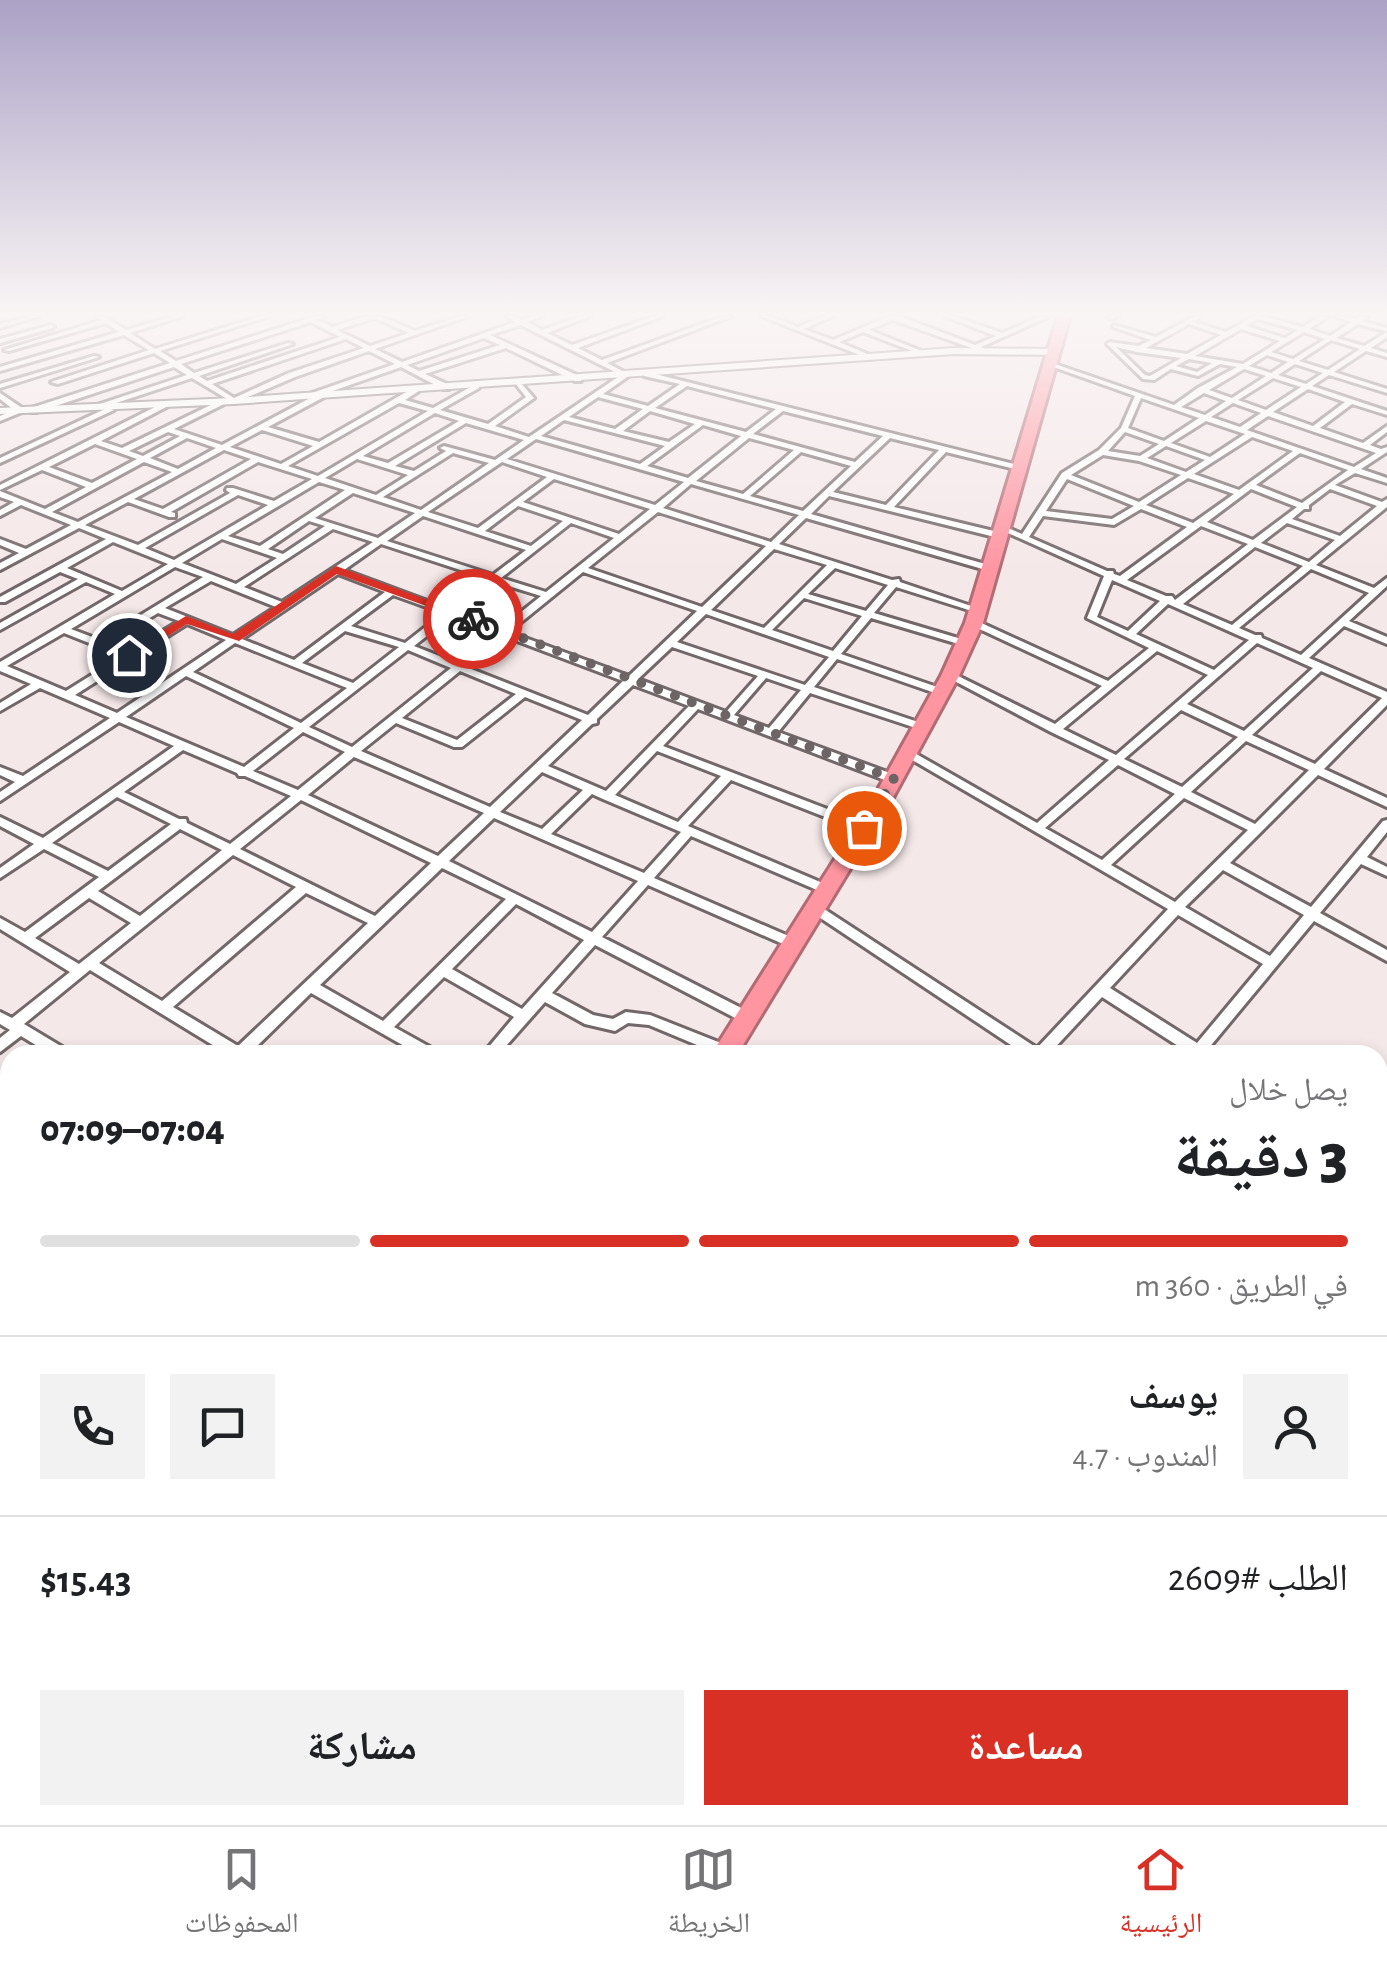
<!DOCTYPE html>
<html lang="ar">
<head>
<meta charset="utf-8">
<style>
  body { margin:0; font-family:"Alegreya Sans","Noto Naskh Arabic",sans-serif; background:#f2f2f2; color:#202124; direction:rtl; height:100vh; display:flex; flex-direction:column; font-size:38px; white-space:nowrap }
  * { box-sizing:border-box; margin:0 }
  p { font-size:32px; color:#757577 }
  .icon { flex:none; width:55px; height:55px; fill:none; stroke:currentColor; stroke-width:2; stroke-linecap:round; stroke-linejoin:round }
  .map { position:relative; flex:1; overflow:hidden; direction:ltr }
  .sheet { position:absolute; left:0px; top:1045px; width:1388px; height:780px; display:flex; flex-direction:column; background:#fff; border-radius:30px 30px 0 0; box-shadow:0 5px 15px #0003; direction:rtl }
  .sheet>* { flex:none }
  .pin { position:absolute; display:grid; place-items:center; width:85px; height:85px; color:#fff; margin:-42px; border:5px solid #fff; border-radius:50%; box-shadow:0 2px 10px #0007 }
  .courier { position:absolute; display:grid; place-items:center; width:100px; height:100px; margin:-50px; border:8px solid #d93025; border-radius:50%; background:#fff; color:#222; box-shadow:0 2px 12px #0007 }
  .overview em { font-style:normal; font-weight:800 }
  .overview div { display:flex; flex-direction:column-reverse }
  .overview { display:flex; align-items:center; justify-content:space-between; height:170px; padding:0 40px }
  h1 { font-size:65px; font-weight:800; line-height:75px }
  .bar { display:grid; grid-template-columns:repeat(4,1fr); gap:15px 10px; align-content:center; height:120px; padding:0 40px }
  .bar i { height:12px; border-radius:8px; background:#e0e0e0 }
  .bar .active { background:#d93025 }
  .bar p { grid-column:span 4 }
  .line { display:flex; align-items:center; gap:25px; padding:0 40px; border-top:2px solid #e0e0e0 }
  .line div { flex:1 }
  .round { display:grid; place-items:center; flex:none; width:105px; height:105px; border-radius:0px; background:#f2f2f2 }
  .primary-button { display:flex; gap:20px; margin-top:auto; padding:20px 40px }
  .primary-button a { flex:1; height:115px; border-radius:0px; background:#d93025; color:#fff; font-size:40px; font-weight:800; line-height:115px; text-align:center }
  .primary-button a+a { background:#f2f2f2; color:#202124 }
  .dock { display:flex; justify-content:space-around; align-items:center; height:140px; border-top:2px solid #e0e0e0; background:#fff; font-size:28px; color:#757577 }
  .dock a { display:grid; justify-items:center; gap:5px }
  .dock .active { color:#d93025 }
  .map>svg:first-child { display:block }
  .lines { fill:none; stroke-linecap:round; stroke-linejoin:round }
  .street-casing { stroke:#736869; stroke-width:6 }
  .secondary-casing { stroke:#736869; stroke-width:4 }
  .highway-casing { stroke:#b16b73; stroke-width:6 }
  .street { fill:#fff; fill-rule:evenodd }
  .secondary { fill:#fff; fill-rule:evenodd }
  .highway { fill:#fe95a1; fill-rule:evenodd }
  .route { fill:#d93025 }
  .done { stroke:#6c6465; stroke-width:10; stroke-dasharray:0 18 }
</style>
</head>
<body>
<div class="map">
<svg width="1387" height="1825" viewBox="0 0 1387 1825">
  <rect width="100%" height="100%" fill="#f5e8e9"/>
  <g class="lines">
    <g class="street-casing">
      <g id="street">
        <polygon points="31,316 40,316 0,328 0,324"/>
        <path d="M96 316H103L126 330 174 316H183L130 333 155 349 261 316H270L160 351 176 361 316 316H325L317 320 332 327C376 313 373 312 415 331L460 316H469L375 349 402 362 516 322 506 316H514L522 320 533 316H542L527 322 542 330 582 316H590L547 333 572 345 655 316H663L578 348 602 360 724 316H732L607 363 630 375 603 394 648 406 680 384 644 376V372H647L1022 466 1023 468 1019 470 946 452 894 507 1002 533 1003 535 999 538 829 496 811 514 992 566V570H986L806 518 779 544 892 580 899 579 900 582 983 610 981 612H975L896 587 874 613 968 641V645H962L871 618 841 654 946 690V694H938L837 659 814 687 927 725V729H919L810 693 778 732 898 776 900 779 898 782H890L698 709 663 746 869 825 871 828 869 831H861L731 780 688 826 832 887 834 890 832 893H824L691 836 654 878 800 941 801 944 800 947H790L648 885 602 937 753 1014 755 1018 753 1022 748 1023 743 1022 595 945 552 993 593 1015 613 1019 626 1012 650 1015 731 1047 733 1051 731 1055H721L649 1025 628 1023 615 1031 585 1024 545 1002 498 1055H482L514 1017 444 977 394 1027 437 1051 439 1055H420L311 993 248 1055H229L90 970 24 1024 69 1051 71 1055H52L21 1036 0 1052V1038L10 1030 0 1024V1012L12 1018 70 972 0 929V918L25 932 99 877 44 849 0 878V868L34 844 0 826V817L43 838 174 746 119 722 0 801V792L15 782 0 775V767L23 776 110 718 40 688 0 711V703L31 684 0 671V662L115 594 86 582 0 630V623L78 579 60 572 5 602H0V597L106 539 79 528 0 570V563L19 553 0 545V539L26 549 71 525 21 505 0 516V510L14 502 0 497V491L45 509 86 487 42 470 0 490V485L165 402 172 404 101 441 122 448 221 400H224V404L174 429 222 445 312 397V393L395 364 369 351 295 377 234 403 192 378 98 409 91 407 187 375 174 367 37 412H31V408L170 363 154 353 58 384 51 382 149 350 124 335 0 371V367L119 332 106 323 9 351 4 350 102 320ZM375 318 409 333 370 346 337 330ZM311 322 340 337 207 381 199 376 293 344 288 343 194 373 181 364ZM521 325 621 375 529 437 495 426 534 398 519 381 515 383 526 397 488 424 440 410 479 388V384H476L433 408 405 400 422 389 415 387 319 442 268 427 324 397V394L401 367 443 389H449V385L425 374 506 348 575 381H581V377L490 335ZM484 338 500 345 419 371 407 365ZM346 339 364 348 289 373 234 398 212 384ZM687 386 776 409 746 432 655 408ZM598 397 643 409 615 429 569 417ZM399 403 428 411 318 476 288 466ZM650 411 695 424 669 442 623 431ZM783 411 883 436 855 462 753 434ZM435 413 459 421 388 463 363 456ZM564 420 665 446 640 464 541 436ZM466 423 524 440 495 460 444 446 440 448 446 451 414 471 395 466ZM703 425 741 436 688 478 647 466ZM262 430 313 446 281 464 230 447ZM168 432 180 436 143 456 129 451ZM187 438 216 448 178 469 150 458ZM749 438 794 450 743 494 696 481ZM890 438 939 450 886 505 833 492ZM536 439 684 482 655 505 507 459ZM95 444 137 459 92 483 49 467ZM224 450 251 459 163 509 134 499ZM801 452 851 466 803 511 750 496ZM453 453 489 463 421 510 383 497ZM357 459 408 475 376 495 325 478ZM144 462 172 472 78 522 52 512ZM258 462 312 479 274 501 233 488H227L226 490 230 493 138 545 85 525 128 502 169 517H175V513L171 512ZM502 462 547 477 478 528 428 512ZM554 479 650 509 619 534 523 502ZM319 482 345 490 260 546 228 536ZM691 484 799 515 771 542 663 508ZM353 493 415 513 378 538 315 518ZM238 495 268 505 174 560 145 548ZM518 506 563 521 531 546 485 531ZM658 512 766 546 702 607 588 568ZM423 516 526 550 493 575 387 541ZM309 521 325 526 283 554 268 549ZM571 523 614 538 546 592 501 578ZM333 529 373 542 282 602 244 587ZM222 539 277 558 236 584 182 563ZM113 542 168 564 122 591 67 568ZM381 544 488 579 449 609 344 570ZM774 549 827 565 764 628 711 610ZM175 567 203 577 100 640 71 629ZM835 568 888 585 866 611 808 594ZM583 572 697 611 629 676 509 632ZM338 574 385 592 294 660 242 639ZM211 581 276 607 233 635 165 608ZM496 582 541 596 501 628 457 612ZM393 595 443 613 405 643 351 626ZM804 598 862 616 833 651 772 630ZM158 613 179 621 129 652 108 643ZM706 614 829 657 805 685 677 642ZM451 617 495 633 457 663 414 646ZM187 624 226 640 117 713 75 695ZM345 631 399 647 353 683 302 663ZM64 633 122 656 66 691 7 666ZM504 636 623 681 588 715 466 667ZM235 643 347 688 301 723 193 672ZM672 647 758 676 726 712 638 679ZM408 650 451 668 352 747 309 727ZM460 671 516 694 457 740 402 718ZM186 676 294 728 244 767 126 717ZM766 678 801 690 769 728 734 715ZM633 685 689 706 606 791 548 766 592 724 597 723V719ZM525 697 582 720 490 807 361 751 396 723 454 747H462ZM303 732 345 752 298 790 253 771ZM183 750 237 773 239 776H245L291 796 230 844 187 823 186 819H179L124 792ZM657 751 721 776 678 822 615 795ZM354 757 484 813 438 856 308 795ZM542 772 583 790 542 829 500 812ZM592 794 603 799 681 832 644 873 551 834ZM117 797 171 824 108 871 52 843ZM301 800 431 863 375 916 240 849ZM494 818 638 881 592 932 449 861ZM180 829 222 850 140 916 98 891ZM233 855 296 887 162 1001 99 963ZM442 868 506 899 383 1021 320 985ZM306 893 368 923 238 1046 173 1007ZM89 898 131 923 79 964 35 938ZM516 904 584 940 522 1009 452 969Z"/>
        <polygon points="761,316 769,316 798,327 825,316 833,316 804,329 833,340 890,316 899,316 975,345 996,336 944,316 953,316 1002,333 1042,316 1050,316 981,347 986,350 983,352 893,320 869,330 924,352 924,354 920,354 863,332 839,342 872,356 872,358 870,359"/>
        <polygon points="1108,316 1119,316 1110,319"/>
        <path d="M1195 316H1202L1194 322 1226 332 1254 316H1263L1302 327 1322 316H1329L1309 329 1330 336 1351 322 1335 316 1356 319 1361 316H1368L1362 321 1387 328V337L1371 348 1387 353V357L1366 351 1334 372 1387 389V393L1329 375 1312 386 1387 411V415L1352 404 1320 428 1363 443 1387 426V432L1370 445 1381 449 1387 447V452L1361 469 1387 478V483L1355 473 1335 485 1382 502 1387 499V507L1316 565 1374 588 1387 578V586L1349 621 1387 637V644L1344 626 1309 658 1387 692V705L1324 769 1387 798V807L1318 775 1230 863 1311 907 1383 821 1387 820V832L1367 857 1387 867V876L1361 864 1320 913 1387 950V961L1314 921 1203 1055H1188L1189 1053 1102 997 1048 1055H1026L813 913 811 910 813 907H821L1037 1048 1168 909 902 754 907 750 911 751 1037 823 1109 760 1051 732 945 676 946 674H954L1055 724 1102 686 971 625V621H977L1108 681 1149 648 1087 618 1104 576 997 528 1001 525 1022 534 1062 473 1099 450 1121 428 1135 396 1048 365V363H1052L1174 405 1198 388 1237 367 1220 364 1198 376 1171 369 1154 380 1143 379 1107 344 1110 342 1138 346 1151 340 1113 327V325L1156 337ZM1258 319 1298 330 1285 338 1246 326ZM1189 324 1221 335 1187 354 1146 348ZM1358 324 1385 331 1387 332 1364 346 1336 338ZM1241 329 1280 341 1243 364 1195 356ZM1304 332 1325 339 1293 359 1271 352ZM1331 340 1360 349 1328 370 1299 361ZM1116 347 1137 352 1181 358 1150 376 1145 375ZM1267 355 1288 362 1271 373 1249 366ZM1189 359 1212 363 1197 372 1176 366ZM1295 364 1323 373 1306 384 1278 375ZM1244 369 1266 376 1232 398 1209 390ZM1273 378 1301 387 1266 410 1238 400ZM1308 389 1345 402 1313 426 1273 412ZM1204 393 1226 401 1205 415 1181 407ZM1141 398 1199 418 1164 441 1128 428ZM1233 403 1261 413 1240 427 1211 417ZM1268 416 1376 453 1354 467 1247 430ZM1206 421 1245 434 1210 457 1171 443ZM1125 432 1159 444 1140 456 1108 451ZM1252 437 1293 451 1239 490 1194 474ZM1166 446 1205 460 1186 472 1147 458ZM1300 453 1348 470 1302 503 1256 485ZM1103 455 1139 461 1181 475 1139 502 1071 475ZM1188 478 1234 494 1193 523 1146 505ZM1067 479 1134 506 1112 519 1046 511ZM1251 489 1297 507 1253 540 1207 522ZM1330 489 1377 506 1340 536 1292 519 1304 509H1309V505ZM1141 509 1187 527 1120 576 1114 574 1113 571H1107L1029 537 1043 516 1114 525ZM1287 523 1335 540 1309 562 1261 543ZM1201 526 1248 544 1175 600 1172 596H1166L1127 580ZM1255 547 1303 566 1232 625 1183 604ZM1311 569 1369 593 1301 655 1262 638 1261 635H1255L1239 628ZM1112 580 1160 601 1128 631 1097 617ZM1168 604 1249 640 1214 670 1136 634ZM1257 643 1313 668 1244 731 1187 704ZM1157 651 1208 675 1116 755 1063 729ZM1321 671 1382 698 1315 764 1252 735ZM1181 710 1238 737 1182 787 1124 759ZM1246 741 1309 770 1255 824 1191 792ZM1118 765 1175 794 1102 860 1045 828ZM1184 798 1248 830 1175 902 1111 865ZM1223 870 1304 915 1270 956 1185 907ZM1178 915 1263 964 1197 1043 1110 988Z"/>
        <polygon points="51,325 54,327 53,328 0,343 0,339"/>
        <polygon points="94,356 99,357 0,388 0,384"/>
        <polygon points="0,393 22,408 22,412 0,421 0,416 14,410 0,399"/>
        <polygon points="107,408 114,410 0,463 0,458"/>
        <polygon points="0,1123 10,1127 10,1141 0,1137"/>
        <polygon points="10,1234 10,1252 0,1258 0,1240"/>
        <polygon points="1378,1285 1387,1290 1387,1308 1378,1303"/>
        <polygon points="0,1317 10,1322 10,1341 0,1336"/>
        <polygon points="10,1418 10,1440 0,1447 0,1425"/>
        <polygon points="1378,1456 1387,1461 1387,1481 1378,1476"/>
        <path d="M1387 1501C1387 1514 1387 1531 1378 1536 1377 1524 1373 1506 1387 1501Z"/>
        <polygon points="0,1525 10,1531 10,1553 0,1547"/>
        <polygon points="1378,1573 1387,1578 1387,1601 1378,1595"/>
        <polygon points="10,1596 10,1620 0,1627 0,1603"/>
        <polygon points="0,1773 10,1779 10,1804 0,1798"/>
        <polygon points="24,1815 52,1815 58,1825 30,1825"/>
        <polygon points="496,1815 520,1815 525,1825 501,1825"/>
        <polygon points="834,1815 861,1815 867,1825 840,1825"/>
        <polygon points="974,1815 998,1815 993,1825 969,1825"/>
        <polygon points="1096,1815 1123,1815 1129,1825 1102,1825"/>
        <polygon points="1201,1815 1224,1815 1219,1825 1196,1825"/>
        <polygon points="1306,1815 1333,1815 1339,1825 1312,1825"/>
      </g>
    </g>
    <g class="secondary-casing">
      <polygon id="secondary" points="954,348 1054,349 1059,352 1054,355 954,354 234,404 0,414 0,408 234,398"/>
    </g>
    <g class="highway-casing">
      <g id="highway">
        <polygon points="1058,316 1070,316 983,623 959,676 890,803 737,1055 711,1055 871,802 941,676 965,623"/>
        <polygon points="232,1815 272,1815 268,1825 228,1825"/>
      </g>
    </g>
    <use href="#street" class="street"/>
    <use href="#secondary" class="secondary"/>
    <use href="#highway" class="highway"/>
  </g>
  <linearGradient id="sky" x2="0" y2="1"><stop stop-color="#aba2c6"/><stop offset="0.55" stop-color="#faf5f5"/><stop offset="1" stop-color="#faf5f5" stop-opacity="0"/></linearGradient>
  <rect width="1387" height="571" fill="url(#sky)"/>
  <polygon class="route" points="336,566 479,619 468,621 337,574 239,641 187,624 134,658 123,655 186,616 233,634"/>
  <g class="lines">
    <polyline class="done" points="473,619 894,779 864,828"/>
  </g>
</svg>
<div class="pin" style="left:864px;top:828px;background:#ea580c"><svg class="icon" aria-label="bag" viewBox="0 0 24 24"><path d="M5 8h14l-1 12H6zM9 8a3 3 0 0 1 6 0"/></svg></div>
<div class="pin" style="left:129px;top:655px;background:#1f2937"><svg class="icon" aria-label="home" viewBox="0 0 24 24"><path d="M3 11l9-7 9 7M6 9v11h12V9"/></svg></div>
<div class="courier" style="left:473px;top:619px"><svg class="icon" aria-label="bike" viewBox="0 0 24 24"><circle cx="6" cy="16" r="4"/><circle cx="18" cy="16" r="4"/><path d="M6 16l4-8h5l3 8M10 8l3 8H6M13 5h3"/></svg></div>
<section class="sheet">
<div class="overview"><div><h1>3 دقيقة</h1><p>يصل خلال</p></div><em>07:04–07:09</em></div>
<div class="bar"><i class="active"></i><i class="active"></i><i class="active"></i><i></i><p>في الطريق · 360 m</p></div>
<div class="line" style="height:180px"><a class="round"><svg class="icon" aria-label="person" viewBox="0 0 24 24"><circle cx="12" cy="8" r="4"/><path d="M4 21q1-7 8-7t8 7"/></svg></a><div><b>يوسف</b><p>المندوب · 4.7</p></div><a class="round"><svg class="icon" aria-label="chat" viewBox="0 0 24 24"><path d="M4 5h16v11H9l-5 4z"/></svg></a><a class="round"><svg class="icon" aria-label="phone" viewBox="0 0 24 24"><path d="M5 4h4l2 5-3 2q2 4 5 5l2-3 5 2v4C11 20 4 13 5 4z"/></svg></a></div>
<div class="line" style="height:130px"><div>الطلب #2609</div><b>$15.43</b></div>
<div class="primary-button"><a>مساعدة</a><a>مشاركة</a></div>
</section>
</div>
<nav class="dock">
<a class="active"><svg class="icon" aria-label="home" viewBox="0 0 24 24"><path d="M3 11l9-7 9 7M6 9v11h12V9"/></svg>الرئيسية</a>
<a><svg class="icon" aria-label="map" viewBox="0 0 24 24"><path d="M3 6l6-2 6 2 6-2v14l-6 2-6-2-6 2zM9 4v14M15 6v14"/></svg>الخريطة</a>
<a><svg class="icon" aria-label="saved" viewBox="0 0 24 24"><path d="M7 4h10v16l-5-4-5 4z"/></svg>المحفوظات</a>
</nav>
</body>
</html>
